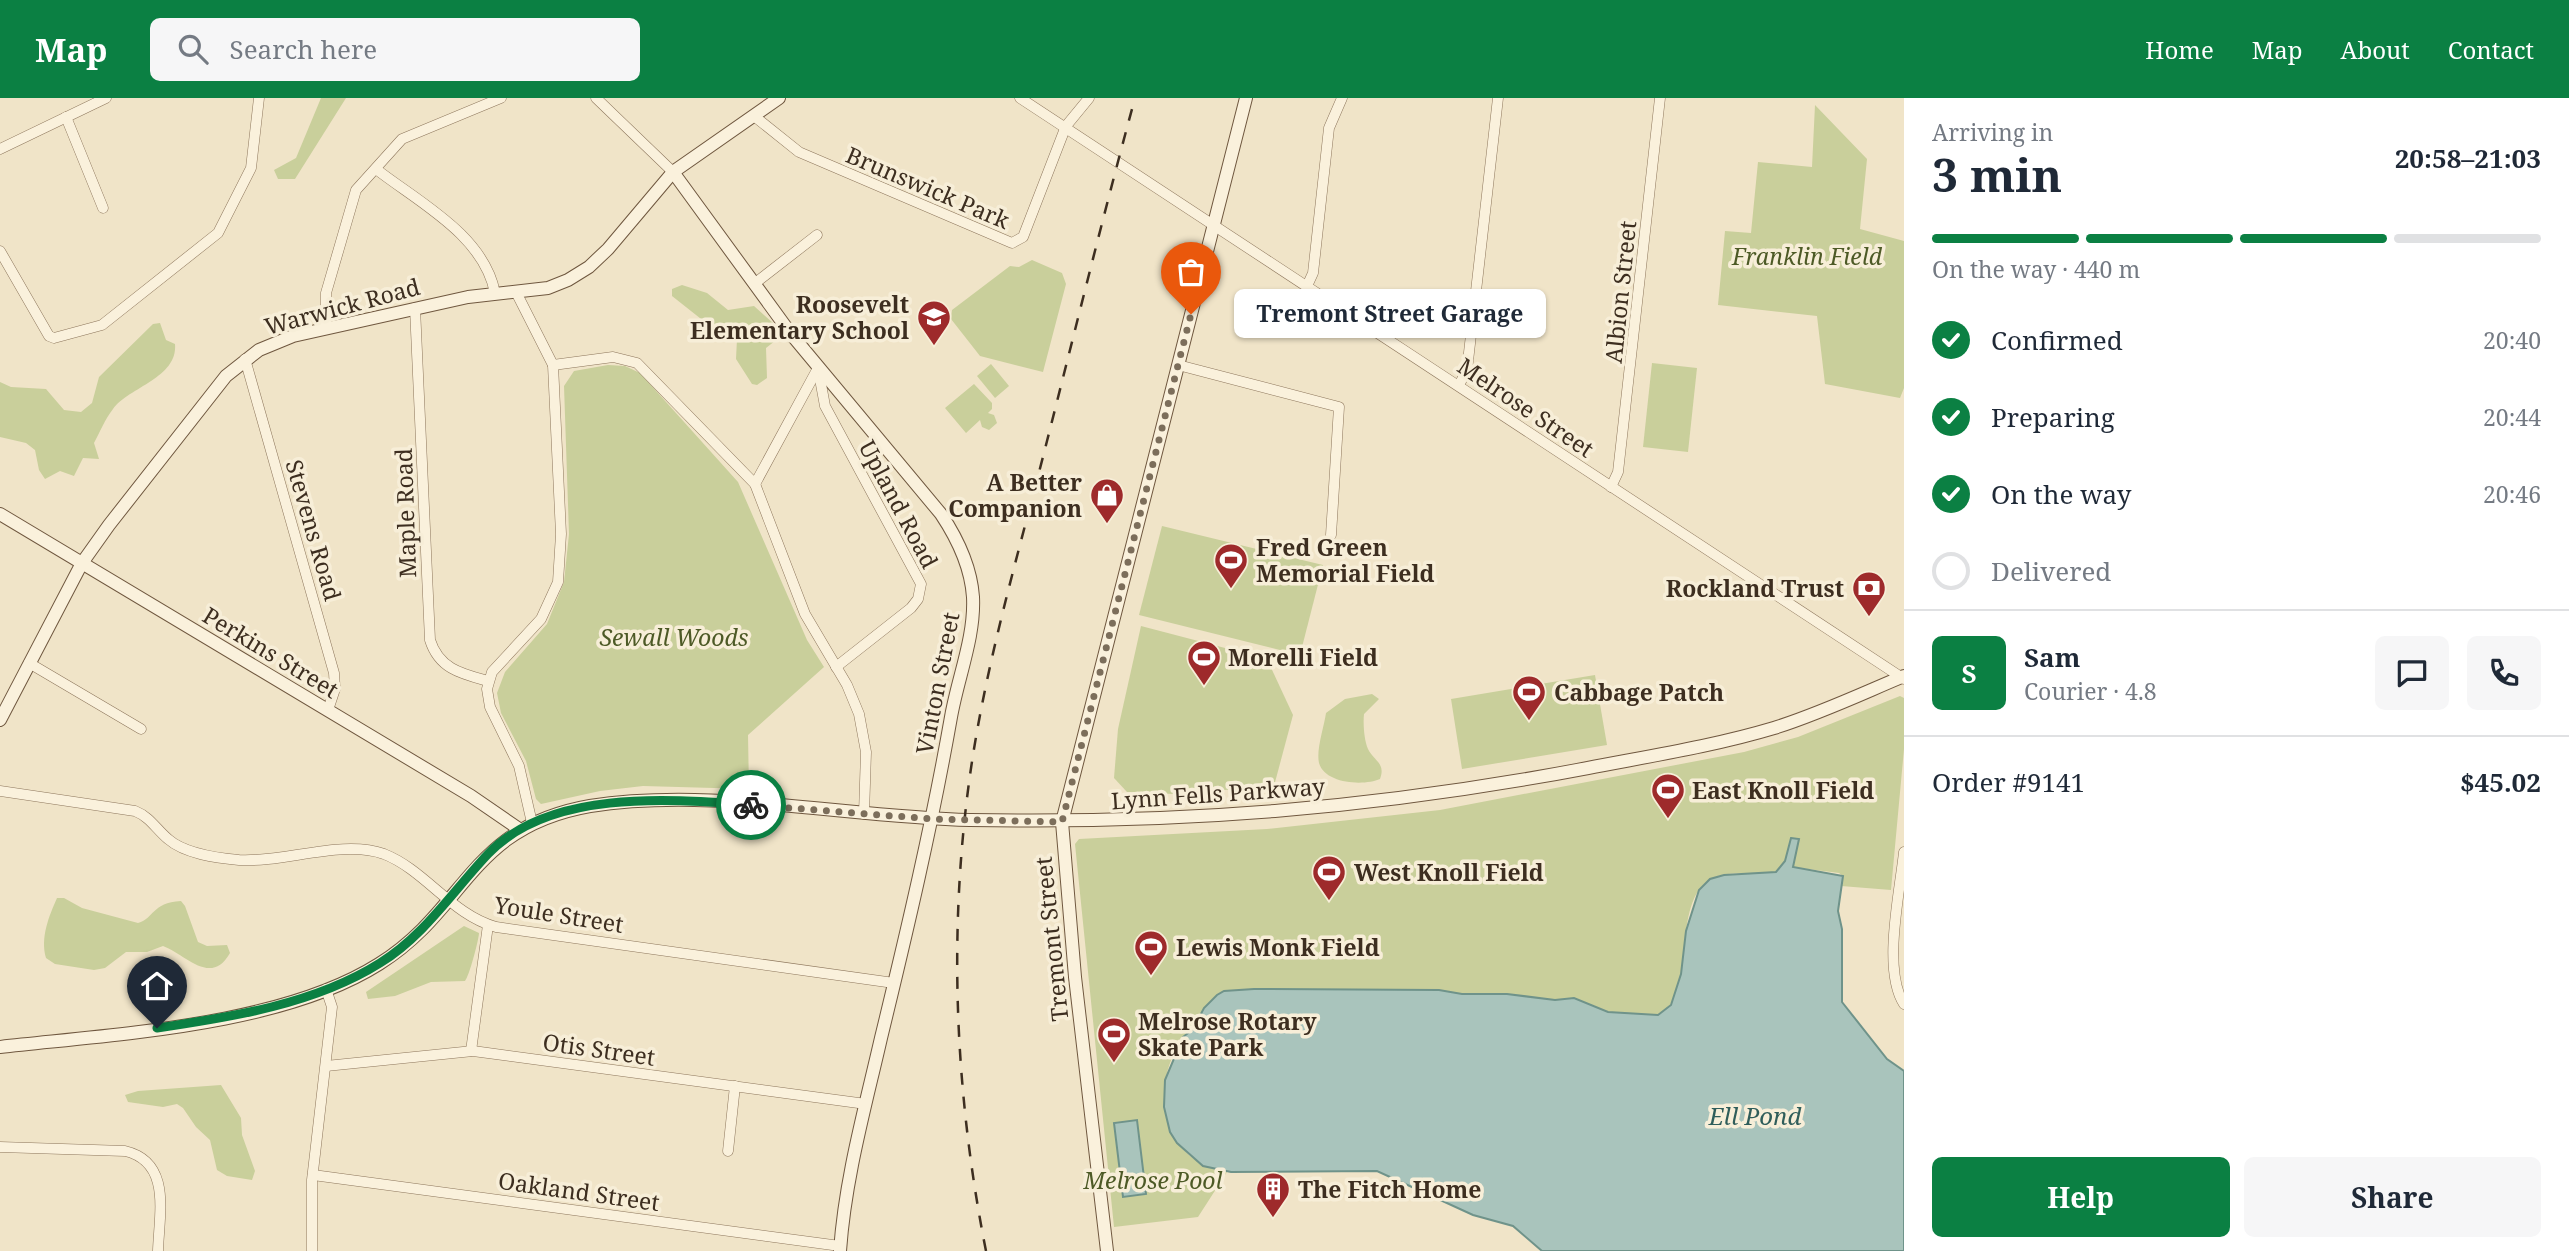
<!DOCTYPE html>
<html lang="en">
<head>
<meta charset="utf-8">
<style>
  body { margin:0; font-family:"Noto Serif",serif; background:#f6f6f7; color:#1f2937; height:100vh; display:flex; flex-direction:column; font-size:26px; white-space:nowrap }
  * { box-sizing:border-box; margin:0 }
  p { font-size:23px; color:#747a83 }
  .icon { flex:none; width:38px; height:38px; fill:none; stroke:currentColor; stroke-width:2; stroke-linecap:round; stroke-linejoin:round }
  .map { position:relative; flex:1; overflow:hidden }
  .drawer { display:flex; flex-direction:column; background:#fff; width:665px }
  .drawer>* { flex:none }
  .pin { position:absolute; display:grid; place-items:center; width:60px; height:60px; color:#fff; margin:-72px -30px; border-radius:50% 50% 50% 0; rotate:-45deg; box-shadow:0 0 7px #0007 }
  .pin .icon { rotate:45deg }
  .courier { position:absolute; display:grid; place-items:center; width:70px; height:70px; margin:-35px; border:5px solid #0b8043; border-radius:50%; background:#fff; color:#222; box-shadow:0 2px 9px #0007 }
  .bubble { position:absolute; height:49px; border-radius:10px; background:#fff; box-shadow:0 2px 5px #0004; font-size:23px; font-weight:700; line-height:49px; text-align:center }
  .head em { font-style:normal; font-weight:700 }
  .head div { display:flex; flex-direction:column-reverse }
  .head { display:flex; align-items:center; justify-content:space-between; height:119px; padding:0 28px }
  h1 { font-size:46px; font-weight:700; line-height:52px }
  .bar { display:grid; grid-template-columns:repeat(4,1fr); gap:10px 7px; align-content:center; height:84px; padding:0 28px }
  .bar i { height:9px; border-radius:5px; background:#e0e1e3 }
  .bar .selected { background:#0b8043 }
  .bar p { grid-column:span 4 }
  .line { display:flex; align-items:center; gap:18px; padding:0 28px; border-top:2px solid #e0e1e3 }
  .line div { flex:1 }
  .round { display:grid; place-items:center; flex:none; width:74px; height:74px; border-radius:10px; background:#f6f6f7 }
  ol { padding:0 28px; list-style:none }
  li { display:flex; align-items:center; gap:21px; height:77px }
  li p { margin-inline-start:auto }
  li .icon { padding:7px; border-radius:50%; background:#0b8043; color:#fff; stroke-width:4 }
  li:last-child { color:#747a83 }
  li i { width:38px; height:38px; border:4px solid #e0e1e3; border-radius:50% }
  .action { display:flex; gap:14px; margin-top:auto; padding:14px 28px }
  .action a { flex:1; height:80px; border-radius:10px; background:#0b8043; color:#fff; font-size:28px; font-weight:700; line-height:80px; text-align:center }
  .action a+a { background:#f6f6f7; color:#1f2937 }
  header { display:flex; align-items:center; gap:42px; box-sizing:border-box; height:98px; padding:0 35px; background:#0b8043; color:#fff }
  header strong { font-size:33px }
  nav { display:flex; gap:38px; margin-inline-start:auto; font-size:24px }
  .search { width:490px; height:63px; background:#f6f6f7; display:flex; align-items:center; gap:18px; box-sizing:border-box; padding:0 24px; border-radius:10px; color:#747a83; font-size:26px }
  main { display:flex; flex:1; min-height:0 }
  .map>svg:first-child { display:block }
  .green { fill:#c9cf9b }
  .water { fill:#a9c4bc; stroke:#6f938a; stroke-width:2 }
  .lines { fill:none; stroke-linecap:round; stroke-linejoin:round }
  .street-casing { stroke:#8d765c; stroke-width:11 }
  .secondary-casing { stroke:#6f573f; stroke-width:14 }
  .street { stroke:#faf1dc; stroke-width:10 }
  .secondary { stroke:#faf1dc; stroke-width:12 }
  .rail { stroke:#3d2e20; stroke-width:2.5; stroke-dasharray:12 12; stroke-linecap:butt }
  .done { stroke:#7c6e5b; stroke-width:7; stroke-dasharray:0 12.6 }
  .route { stroke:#0b8043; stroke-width:9 }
  .labels { text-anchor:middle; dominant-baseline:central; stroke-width:7; stroke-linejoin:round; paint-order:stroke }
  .street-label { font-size:23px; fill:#3d2e20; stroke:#f7eed8 }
  .park-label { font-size:23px; font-style:italic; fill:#4d5a26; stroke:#f7eed8 }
  .poi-label { font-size:23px; font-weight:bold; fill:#3d2e20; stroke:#f7eed8; text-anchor:start }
  .water-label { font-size:24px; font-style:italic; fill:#2f5d5a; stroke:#f7eed8 }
</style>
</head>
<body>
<header>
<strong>Map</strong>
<div class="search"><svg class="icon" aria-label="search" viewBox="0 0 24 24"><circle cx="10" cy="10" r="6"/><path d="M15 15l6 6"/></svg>Search here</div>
<nav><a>Home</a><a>Map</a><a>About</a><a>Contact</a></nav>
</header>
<main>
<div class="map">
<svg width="1904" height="1153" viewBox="0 0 1904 1153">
  <rect width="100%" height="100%" fill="#f0e4c8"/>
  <g class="green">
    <polygon points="321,0 346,0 295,81 278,81 274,72 296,60"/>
    <polygon points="1815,7 1867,61 1860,131 1904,143 1904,290 1900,300 1825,286 1817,218 1718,207 1725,133 1751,135 1758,64 1812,69"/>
    <polygon points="1032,162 1062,175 1066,186 1043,274 980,258 951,221 952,212 1010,168 1019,169"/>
    <polygon points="682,187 707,195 728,212 754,208 773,225 780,239 766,250 767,280 757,287 752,286 736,261 737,241 715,232 672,198 672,191"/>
    <path d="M160 225 166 242 175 246C178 280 129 289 113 311 105 321 100 334 94 345L99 361 83 360 74 378 60 373 45 381 39 372 35 352 26 345 0 339V284L11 289 46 291 64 312 81 314 92 305 99 279 153 226Z"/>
    <polygon points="1652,265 1697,270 1688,354 1643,349"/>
    <polygon points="991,266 1009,288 995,300 977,278"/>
    <polygon points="608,267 625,268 640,275 738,384 807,542 824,569 748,637 749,691 643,688 600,693 541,706 536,701 526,663 501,615 497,595 505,574 547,526 564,484 569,436 564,288 574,273"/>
    <polygon points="974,286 992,305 992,311 988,315 994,317 997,325 989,332 982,329 980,322 966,335 945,310"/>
    <polygon points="1162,428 1323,467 1300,557 1139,517"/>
    <polygon points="1141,528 1267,561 1293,617 1274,688 1174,696 1127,694 1114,680 1118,631"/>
    <polygon points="1595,577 1607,647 1462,671 1451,601"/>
    <path d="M1372 596 1379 601 1364 616C1363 625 1364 642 1368 651 1374 663 1386 665 1380 681 1364 688 1325 686 1319 665 1316 652 1324 629 1326 615L1345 601Z"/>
    <path d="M1900 598 1904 600V651L1891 792 1841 788 1843 778 1839 775 1792 769 1799 741 1791 740 1785 762 1776 774C1755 778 1730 771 1711 781 1670 803 1697 901 1658 917L1608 914 1507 896 1254 891C1243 893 1226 892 1217 898 1204 906 1200 920 1192 932 1188 938 1181 942 1178 948 1149 997 1166 1065 1227 1074L1198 1119 1114 1129 1075 746 1079 741 1267 731 1440 712 1744 654 1798 639Z"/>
    <path d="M57 800H64L82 810 138 825C155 820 151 805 181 803L185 808 198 844 207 848 227 847 230 855C211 889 185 856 163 848L147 854H126L105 870 94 872 55 866 46 860C40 840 49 818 57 800Z"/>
    <path d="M464 828 479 835C479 841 469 879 465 883L431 884 395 898 368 901 366 894Z"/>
    <polygon points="221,987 241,1020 242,1037 255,1073 252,1082 227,1078 217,1072 210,1042 196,1029 183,1010 177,1006 163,1009 128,1004 125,997 138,993"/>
  </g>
  <g class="water">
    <polygon points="1791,740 1799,741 1793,769 1843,778 1838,813 1842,831 1842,904 1887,961 1904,973 1904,1153 1542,1153 1513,1128 1473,1117 1377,1073 1231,1074 1203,1068 1177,1045 1170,1034 1164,1009 1165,982 1183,939 1193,931 1204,910 1217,897 1224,893 1254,891 1439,892 1462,896 1507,896 1555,902 1574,900 1608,914 1658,917 1671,907 1681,876 1686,833 1699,792 1710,781 1724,777 1776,774 1785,763"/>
    <polygon points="1137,1022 1146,1096 1123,1099 1114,1025"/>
  </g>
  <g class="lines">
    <g class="street-casing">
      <g id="street">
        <polyline points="596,0 673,74"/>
        <polyline points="1020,0 1904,581"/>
        <polyline points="754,18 799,54 1012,145 1023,139 1066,28 1089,0"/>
        <polyline points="66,19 103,110"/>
        <polyline points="0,51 106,0"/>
        <path d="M376 71C418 104 484 137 495 195"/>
        <polyline points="0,153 49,238 54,240 102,227 218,135 251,70 259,0"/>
        <polyline points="754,186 817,137"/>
        <polyline points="1307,188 1313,175 1329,30 1342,0"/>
        <polyline points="516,194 553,267"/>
        <path d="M415 210 430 542C439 571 462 576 488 583"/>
        <polyline points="326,231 326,195 356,92 402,41 501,0"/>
        <polyline points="245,261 334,575 335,591 328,612"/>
        <polyline points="1178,267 1339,309 1331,437"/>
        <polyline points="818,270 825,308 921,486 918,501 911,510 836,569"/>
        <polyline points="1459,287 1467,272 1498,0"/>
        <polyline points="755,386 818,270"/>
        <polyline points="1611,389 1618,374 1660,0"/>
        <polyline points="29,565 141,631"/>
        <path d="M0 693 135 713C150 719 156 731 168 741 185 756 217 760 239 762 284 765 342 741 384 756 425 772 452 817 496 829L894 885"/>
        <polyline points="532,725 519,668 490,609 487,591 492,574 541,521 558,484 561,436 553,267 613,259 637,265 755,386 805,516 847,587 859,616 866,654 864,716"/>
        <path d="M1904 754C1900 794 1882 872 1904 906"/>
        <polyline points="471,953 488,827"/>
        <polyline points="326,968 473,953 866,1006"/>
        <path d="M0 1049 125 1053C172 1064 159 1116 158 1153"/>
        <polyline points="728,1053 735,988"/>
        <polyline points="313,1077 840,1148"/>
        <polyline points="312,1153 312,1082 332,909 326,891"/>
      </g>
    </g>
    <g class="secondary-casing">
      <g id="secondary">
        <path d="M673 74 791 236 941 416C957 440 971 469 973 499 975 539 958 579 951 619 932 727 907 833 881 940 865 1010 845 1081 840 1153"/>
        <polyline points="0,416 471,698 519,731"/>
        <polyline points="0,622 82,465 109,427 226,278 259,252 293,238 468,199 548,190 568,182 589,169 608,151 673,74 779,0"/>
        <path d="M0 949C115 936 281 928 379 866 467 811 469 729 590 708 709 689 848 719 970 722 1184 726 1377 710 1588 670 1650 658 1714 648 1774 630 1819 616 1861 596 1904 578"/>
        <polyline points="1107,1153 1075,879 1062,724 1246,0"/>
      </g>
    </g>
    <use href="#street" class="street"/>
    <use href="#secondary" class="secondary"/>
    <path class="rail" d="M986 1153C955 997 948 835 970 677 986 564 1019 454 1047 343 1076 229 1104 114 1135 0"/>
  </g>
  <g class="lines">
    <polyline class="done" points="751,707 933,721 1062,724 1191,216"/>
    <path class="route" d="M157 930C232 919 315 906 380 865 424 838 453 793 488 756 550 691 669 701 751 707"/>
  </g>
  <defs>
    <g id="school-pin" transform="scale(1.75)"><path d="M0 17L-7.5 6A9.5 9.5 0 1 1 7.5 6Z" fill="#9e2a2b" stroke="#f7eed8"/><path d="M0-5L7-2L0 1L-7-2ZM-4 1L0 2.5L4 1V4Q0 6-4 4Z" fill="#fff"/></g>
    <g id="shop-pin" transform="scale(1.75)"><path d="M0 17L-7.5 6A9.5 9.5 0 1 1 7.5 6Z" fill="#9e2a2b" stroke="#f7eed8"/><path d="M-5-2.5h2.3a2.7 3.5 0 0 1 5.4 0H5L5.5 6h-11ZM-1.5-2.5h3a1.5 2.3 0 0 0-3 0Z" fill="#fff"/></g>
    <g id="stadium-pin" transform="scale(1.75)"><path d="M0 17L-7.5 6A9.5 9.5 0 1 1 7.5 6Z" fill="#9e2a2b" stroke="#f7eed8"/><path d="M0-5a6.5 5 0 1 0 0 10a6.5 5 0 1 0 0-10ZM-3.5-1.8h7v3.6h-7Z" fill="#fff"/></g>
    <g id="bank-pin" transform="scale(1.75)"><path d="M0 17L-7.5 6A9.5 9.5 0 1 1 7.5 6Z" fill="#9e2a2b" stroke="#f7eed8"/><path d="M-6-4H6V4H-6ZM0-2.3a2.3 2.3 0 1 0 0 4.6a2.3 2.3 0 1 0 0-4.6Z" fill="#fff"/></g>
    <g id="building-pin" transform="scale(1.75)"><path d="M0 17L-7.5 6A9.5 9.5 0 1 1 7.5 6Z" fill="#9e2a2b" stroke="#f7eed8"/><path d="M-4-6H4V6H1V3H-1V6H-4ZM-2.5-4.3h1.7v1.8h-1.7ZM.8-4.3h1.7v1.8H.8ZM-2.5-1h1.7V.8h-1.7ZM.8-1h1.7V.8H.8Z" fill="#fff"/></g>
  </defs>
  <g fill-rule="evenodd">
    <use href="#school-pin" x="934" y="219"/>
    <use href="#shop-pin" x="1107" y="397"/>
    <use href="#stadium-pin" x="1231" y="462"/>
    <use href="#bank-pin" x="1869" y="490"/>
    <use href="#stadium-pin" x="1204" y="559"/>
    <use href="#stadium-pin" x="1529" y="594"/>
    <use href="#stadium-pin" x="1668" y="692"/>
    <use href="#stadium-pin" x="1329" y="774"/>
    <use href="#stadium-pin" x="1151" y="849"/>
    <use href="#stadium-pin" x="1114" y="936"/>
    <use href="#building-pin" x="1273" y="1091"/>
  </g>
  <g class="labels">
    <g class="street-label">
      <text transform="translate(928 89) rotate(23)">Brunswick Park</text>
      <text transform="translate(1620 194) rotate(-84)">Albion Street</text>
      <text transform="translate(342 208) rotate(-15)">Warwick Road</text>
      <text transform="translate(1526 309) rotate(34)">Melrose Street</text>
      <text transform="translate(899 406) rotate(62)">Upland Road</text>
      <text transform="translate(405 415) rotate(-92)">Maple Road</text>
      <text transform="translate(314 432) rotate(74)">Stevens Road</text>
      <text transform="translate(271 554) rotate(31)">Perkins Street</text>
      <text transform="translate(937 585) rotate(-79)">Vinton Street</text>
      <text transform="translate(1218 695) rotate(-4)">Lynn Fells Parkway</text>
      <text transform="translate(559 816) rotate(9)">Youle Street</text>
      <text transform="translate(1051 841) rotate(-96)">Tremont Street</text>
      <text transform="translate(599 951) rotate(8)">Otis Street</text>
      <text transform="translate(579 1093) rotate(8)">Oakland Street</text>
    </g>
    <g class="park-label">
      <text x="1807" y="158">Franklin Field</text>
      <text x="674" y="539">Sewall Woods</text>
      <text x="1153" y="1082">Melrose Pool</text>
    </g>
    <g class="poi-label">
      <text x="909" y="206" text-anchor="end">Roosevelt<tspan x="909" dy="26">Elementary School</tspan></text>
      <text x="1082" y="384" text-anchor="end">A Better<tspan x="1082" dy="26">Companion</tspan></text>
      <text x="1256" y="449">Fred Green<tspan x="1256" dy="26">Memorial Field</tspan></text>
      <text x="1844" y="490" text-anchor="end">Rockland Trust</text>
      <text x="1228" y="559">Morelli Field</text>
      <text x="1554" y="594">Cabbage Patch</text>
      <text x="1692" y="692">East Knoll Field</text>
      <text x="1354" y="774">West Knoll Field</text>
      <text x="1176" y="849">Lewis Monk Field</text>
      <text x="1138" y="923">Melrose Rotary<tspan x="1138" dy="26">Skate Park</tspan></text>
      <text x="1298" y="1091">The Fitch Home</text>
    </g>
    <g class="water-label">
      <text x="1755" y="1017">Ell Pond</text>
    </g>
  </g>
</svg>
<div class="pin" style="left:1191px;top:216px;background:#ea580c"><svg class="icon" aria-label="bag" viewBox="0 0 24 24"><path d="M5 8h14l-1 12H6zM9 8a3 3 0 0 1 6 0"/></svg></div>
<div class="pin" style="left:157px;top:930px;background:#1f2937"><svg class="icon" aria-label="home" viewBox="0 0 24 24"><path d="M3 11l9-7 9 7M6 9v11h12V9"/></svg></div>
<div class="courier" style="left:751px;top:707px"><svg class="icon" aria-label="bike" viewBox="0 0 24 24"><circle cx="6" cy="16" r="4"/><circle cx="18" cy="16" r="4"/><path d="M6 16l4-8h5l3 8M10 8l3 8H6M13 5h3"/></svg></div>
<div class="bubble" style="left:1234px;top:191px;width:312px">Tremont Street Garage</div>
</div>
<section class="drawer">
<div class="head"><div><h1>3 min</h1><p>Arriving in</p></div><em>20:58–21:03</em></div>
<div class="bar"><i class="selected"></i><i class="selected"></i><i class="selected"></i><i></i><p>On the way · 440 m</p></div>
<ol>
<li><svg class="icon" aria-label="check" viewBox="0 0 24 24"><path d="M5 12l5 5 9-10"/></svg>Confirmed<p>20:40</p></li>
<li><svg class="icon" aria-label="check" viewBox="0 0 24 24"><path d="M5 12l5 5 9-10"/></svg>Preparing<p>20:44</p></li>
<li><svg class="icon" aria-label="check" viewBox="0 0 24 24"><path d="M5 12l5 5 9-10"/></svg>On the way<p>20:46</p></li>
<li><i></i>Delivered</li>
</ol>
<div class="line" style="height:126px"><b class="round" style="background:#0b8043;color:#fff">S</b><div><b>Sam</b><p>Courier · 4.8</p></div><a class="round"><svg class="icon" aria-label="chat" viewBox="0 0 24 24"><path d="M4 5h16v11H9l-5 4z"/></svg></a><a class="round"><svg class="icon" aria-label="phone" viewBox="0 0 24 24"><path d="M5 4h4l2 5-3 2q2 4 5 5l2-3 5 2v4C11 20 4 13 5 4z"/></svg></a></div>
<div class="line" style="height:91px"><div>Order #9141</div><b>$45.02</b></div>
<div class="action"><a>Help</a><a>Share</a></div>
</section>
</main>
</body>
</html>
